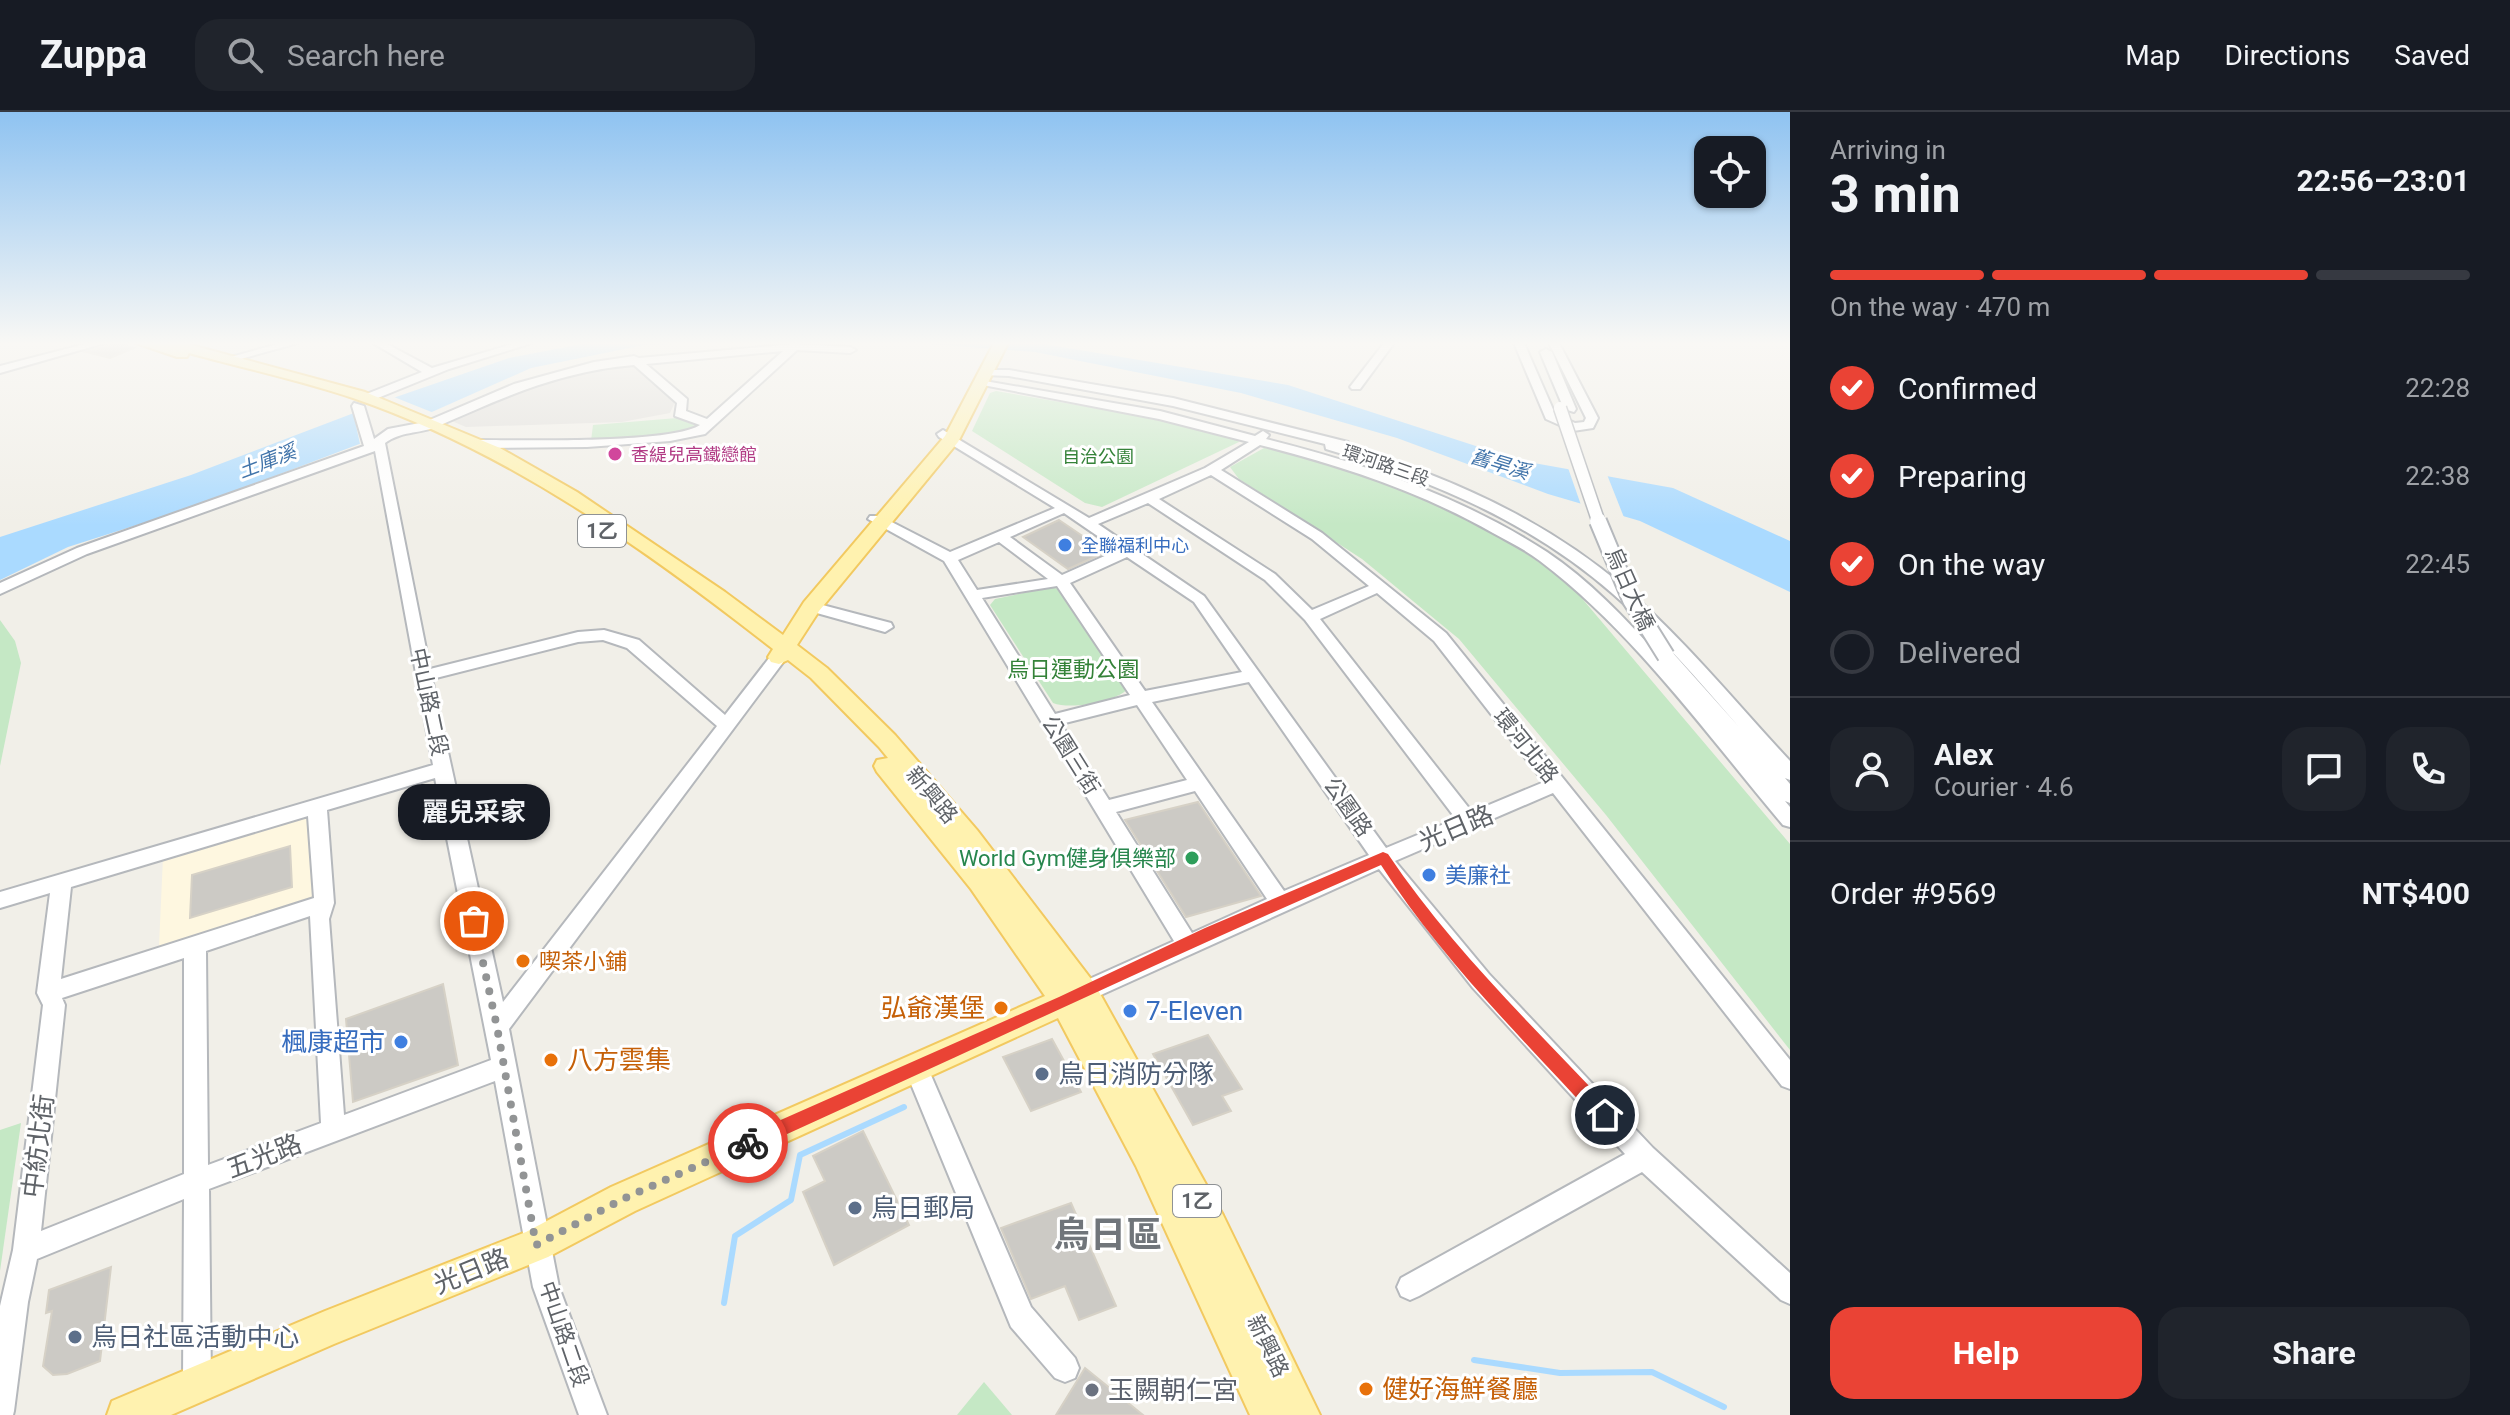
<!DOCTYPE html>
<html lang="en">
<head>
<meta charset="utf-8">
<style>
  body { margin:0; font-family:Roboto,"Noto Sans TC",sans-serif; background:#20242c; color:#f1f3f6; height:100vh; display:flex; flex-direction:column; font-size:30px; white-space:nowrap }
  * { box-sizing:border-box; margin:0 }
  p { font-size:26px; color:#9ea1a6 }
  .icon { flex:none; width:44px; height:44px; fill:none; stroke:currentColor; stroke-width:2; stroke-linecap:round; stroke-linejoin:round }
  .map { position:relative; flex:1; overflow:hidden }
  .details { display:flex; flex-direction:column; background:#171b24; width:720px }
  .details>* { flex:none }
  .tools { position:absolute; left:1694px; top:24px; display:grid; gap:16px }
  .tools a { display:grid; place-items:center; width:72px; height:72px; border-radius:16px; background:#171b24; box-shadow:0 2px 6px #0004; font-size:40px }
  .pin { position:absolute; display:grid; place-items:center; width:68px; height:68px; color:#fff; margin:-34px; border:4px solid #fff; border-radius:50%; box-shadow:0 2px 8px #0007 }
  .courier { position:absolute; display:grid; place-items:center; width:80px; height:80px; margin:-40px; border:6px solid #ea4335; border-radius:50%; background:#fff; color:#222; box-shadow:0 2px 10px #0007 }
  .bubble { position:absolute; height:56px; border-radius:24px; background:#171b24; box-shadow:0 2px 6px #0004; font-size:26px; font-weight:700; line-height:56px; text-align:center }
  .head em { font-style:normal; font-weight:700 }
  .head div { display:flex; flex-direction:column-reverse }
  .head { display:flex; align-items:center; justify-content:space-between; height:136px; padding:0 40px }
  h1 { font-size:52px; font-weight:700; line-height:60px }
  .bar { display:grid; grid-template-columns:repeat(4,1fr); gap:12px 8px; align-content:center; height:96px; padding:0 40px }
  .bar i { height:10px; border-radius:6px; background:#363941 }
  .bar .active { background:#ea4335 }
  .bar p { grid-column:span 4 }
  .line { display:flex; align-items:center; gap:20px; padding:0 40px; border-top:2px solid #363941 }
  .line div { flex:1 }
  .round { display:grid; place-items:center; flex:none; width:84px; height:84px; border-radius:24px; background:#20242c }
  ol { padding:0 40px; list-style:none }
  li { display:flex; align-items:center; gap:24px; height:88px }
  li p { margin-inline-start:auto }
  li .icon { padding:8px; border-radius:50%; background:#ea4335; color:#fff; stroke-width:4 }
  li:last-child { color:#9ea1a6 }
  li i { width:44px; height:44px; border:4px solid #363941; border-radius:50% }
  .primary-button { display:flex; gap:16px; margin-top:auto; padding:16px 40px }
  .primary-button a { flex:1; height:92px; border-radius:24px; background:#ea4335; color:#fff; font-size:32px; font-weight:700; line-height:92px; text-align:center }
  .primary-button a+a { background:#20242c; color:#f1f3f6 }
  header { display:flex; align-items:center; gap:48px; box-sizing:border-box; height:112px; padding:0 40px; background:#171b24; border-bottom:2px solid #363941 }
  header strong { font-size:38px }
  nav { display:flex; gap:44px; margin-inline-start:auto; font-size:28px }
  .search { width:560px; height:72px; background:#20242c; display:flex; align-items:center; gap:20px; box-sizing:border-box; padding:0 28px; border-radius:24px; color:#9ea1a6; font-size:30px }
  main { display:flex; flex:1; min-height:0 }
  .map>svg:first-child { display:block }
  .commercial { fill:#fef7e0 }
  .industrial { fill:#e0deda }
  .green { fill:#c5e8c5 }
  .water { fill:#aadaff }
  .pier { fill:#f1efe8 }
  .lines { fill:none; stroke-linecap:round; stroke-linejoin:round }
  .stream { stroke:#aadaff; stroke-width:6 }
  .building { fill:#cccac5; stroke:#d6d1c6; stroke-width:2 }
  .minor-casing { stroke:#b5b8bc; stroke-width:4 }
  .major-casing { stroke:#f2c960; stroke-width:4 }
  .minor { fill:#fff; fill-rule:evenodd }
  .major { fill:#fff2af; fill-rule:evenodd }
  .minor-bridge-far1-casing { stroke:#b5b8bc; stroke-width:15; stroke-linecap:butt }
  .minor-bridge-casing { stroke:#b5b8bc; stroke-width:20; stroke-linecap:butt }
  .minor-bridge-far1 { stroke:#fff; stroke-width:12 }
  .minor-bridge { stroke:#fff; stroke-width:16 }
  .route { fill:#ea4335 }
  .done { stroke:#929495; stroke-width:8; stroke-dasharray:0 14.4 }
  .hotel-dot { fill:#d1479c; stroke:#fff; stroke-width:3 }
  .shop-dot { fill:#3f7fe0; stroke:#fff; stroke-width:3 }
  .leisure-dot { fill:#2e9e5b; stroke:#fff; stroke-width:3 }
  .food-dot { fill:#e8710a; stroke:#fff; stroke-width:3 }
  .service-dot { fill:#5c6f8a; stroke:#fff; stroke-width:3 }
  .worship-dot { fill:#6b7280; stroke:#fff; stroke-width:3 }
  .labels { text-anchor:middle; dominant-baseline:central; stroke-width:6; stroke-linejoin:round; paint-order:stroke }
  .far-hotel-label { font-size:18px; fill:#b23c85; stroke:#fff; text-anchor:start }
  .far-park-label { font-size:18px; fill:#348238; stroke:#fff }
  .far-street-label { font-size:18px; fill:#5f6368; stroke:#fff }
  .far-shop-label { font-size:18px; fill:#366cbe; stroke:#fff; text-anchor:start }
  .far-water-label { font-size:20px; font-style:italic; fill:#4174aa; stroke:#fff }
  .shield { fill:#fff; stroke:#8f9295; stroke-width:2 }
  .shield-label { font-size:20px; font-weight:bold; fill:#5f6368 }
  .street-label { font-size:22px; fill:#5f6368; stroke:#fff }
  .park-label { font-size:22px; fill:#348238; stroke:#fff }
  .leisure-label { font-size:22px; fill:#27864d; stroke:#fff; text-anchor:end }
  .shop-label { font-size:22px; fill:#366cbe; stroke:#fff; text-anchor:start }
  .food-label { font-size:22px; fill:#c56008; stroke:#fff; text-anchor:start }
  .near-street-label { font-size:26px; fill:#5f6368; stroke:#fff }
  .near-food-label { font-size:26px; fill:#c56008; stroke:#fff; text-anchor:start }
  .near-shop-label { font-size:26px; fill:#366cbe; stroke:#fff; text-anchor:start }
  .near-service-label { font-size:26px; fill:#4e5e75; stroke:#fff; text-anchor:start }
  .near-worship-label { font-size:26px; fill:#5b616d; stroke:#fff; text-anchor:start }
  .near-district-label { font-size:36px; font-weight:bold; fill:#70757a; stroke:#fff }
</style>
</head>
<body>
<header>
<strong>Zuppa</strong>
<div class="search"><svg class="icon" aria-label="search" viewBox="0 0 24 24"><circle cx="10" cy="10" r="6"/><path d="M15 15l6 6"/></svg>Search here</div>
<nav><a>Map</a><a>Directions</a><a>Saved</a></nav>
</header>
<main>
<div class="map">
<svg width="1790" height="1303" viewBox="0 0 1790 1303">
  <rect width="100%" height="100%" fill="#f1efe8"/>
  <polygon class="commercial" points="307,702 313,785 159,834 163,745"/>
  <polygon class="industrial" points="634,252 675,290 670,301 622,310 466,315 447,307 563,263 610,253"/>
  <g class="green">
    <polygon points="996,279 1147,305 1237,327 1239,330 1102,395 1085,391 972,319 990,281"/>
    <polygon points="677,306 699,315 675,323 591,329 593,313"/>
    <path d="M1264 336C1348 341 1511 421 1574 477L1790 732V938L1606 703 1459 527 1362 447 1239 367 1230 355Z"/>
    <path d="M1052 475 1061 478 1128 577C1114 590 1071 598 1053 591L990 493 995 487Z"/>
    <polygon points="0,508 15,529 21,551 0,654"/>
    <polygon points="21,1011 0,1159 0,1018"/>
    <polygon points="984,1270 1012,1303 957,1303"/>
  </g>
  <g class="water">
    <polygon points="587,231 699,231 644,233 531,256 362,331 193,395 68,435 0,468 0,425 191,363 396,285 509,246"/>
    <polygon points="916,231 1038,231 1288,273 1522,349 1673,376 1790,429 1790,480 1640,409 1548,382 1397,326 1241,281 1035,240"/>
  </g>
  <g class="pier">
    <polygon points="394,285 434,301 360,332 353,300"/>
    <polygon points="1567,353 1606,360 1625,408 1582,396"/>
  </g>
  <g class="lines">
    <g class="stream">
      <polyline points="724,1191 735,1124 791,1088 800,1043 904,995"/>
      <polyline points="1474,1248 1560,1261 1652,1260 1724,1295"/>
    </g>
  </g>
  <g class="building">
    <polygon points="117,231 134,236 110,246 86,240"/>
    <polygon points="1059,408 1106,440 1068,457 1023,425"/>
    <polygon points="1198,690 1261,784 1186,805 1125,708"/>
    <polygon points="290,734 292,775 190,806 192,763"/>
    <polygon points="443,872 458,953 353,990 346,907"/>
    <polygon points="1208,923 1242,977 1222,984 1231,999 1193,1013 1153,942"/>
    <polygon points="1052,927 1081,980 1031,999 1003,945"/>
    <polygon points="863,1019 909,1113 834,1153 803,1080 825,1069 813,1044"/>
    <polygon points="1071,1091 1116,1194 1079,1208 1065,1174 1031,1187 1001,1116"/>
    <polygon points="111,1155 100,1249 67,1262 53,1263 43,1254 52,1199 46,1201 49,1178"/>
    <polygon points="1085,1256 1143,1303 1056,1303"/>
  </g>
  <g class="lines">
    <g class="minor-casing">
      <g id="minor">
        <polygon points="89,231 105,231 0,261 0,254"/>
        <polygon points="281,231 298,231 230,250 224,247"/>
        <polygon points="373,231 385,231 432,256 516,231 532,231 449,257 368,290 362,286 364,283 422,260"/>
        <polygon points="1384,231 1394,231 1360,277 1352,277 1350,275"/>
        <polygon points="1514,231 1524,231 1555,302 1575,311 1584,310 1586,306 1549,231 1559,231 1598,306 1593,316 1573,319 1546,307"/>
        <path d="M794 232 850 235 856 238 850 241 797 238 705 322 670 329 587 335 478 336 472 332 478 328C521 328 670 332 700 313L675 304 677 291 634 253C560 259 502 286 436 315 418 322 401 319 385 331L430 557 578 520 604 518 639 528 725 603 773 541 779 540 787 545 509 917 559 1175 607 1303H579L533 1175 495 969 209 1077 211 1271 207 1281 197 1285 187 1281 183 1271 184 1087 37 1147 28 1190 14 1299 13 1303H0V1194L13 1138 43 893 37 881 50 781 0 796V780L433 653 375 339 87 442 0 482V471L77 436 364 334 352 294 354 291 364 294 374 327 388 317 425 310 514 272 594 250 634 244 639 246ZM783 239 707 307 686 299 687 287 646 252ZM603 528 627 536 717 614 503 890 432 567 578 530ZM435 666 491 948 344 1003 329 807 334 791 327 698ZM308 704 314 786 61 867 71 775ZM310 804 321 1011 208 1053 206 839ZM184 846V1062L41 1119 65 893 62 886Z"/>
        <polygon points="1546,237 1552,240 1576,297 1574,300 1564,297 1540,240"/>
        <path d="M987 258H1009L1173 286 1348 330 1349 335C1448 364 1546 408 1625 476 1685 528 1736 591 1790 649V668L1785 666 1790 672V691L1785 689 1790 695V715L1783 713C1707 623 1635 521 1540 449 1526 438 1509 430 1493 421 1419 379 1342 354 1260 333L1221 358 1322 421 1446 521 1790 948V977L1782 974 1553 681 1395 749 1489 862 1653 1036 1790 1161V1192L1781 1188 1642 1060 1419 1184 1410 1188 1401 1184 1397 1175 1401 1166 1625 1042 1473 876 1379 757 1092 887 1084 890 1076 887 1073 880 1076 873 1174 829 944 449 868 407 870 404H880L950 440 1055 396 939 325 937 322 943 318 1089 406 1205 356 1249 330 1159 307 983 273 979 272V268L1160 299 1255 324 1263 319 1269 323 1266 327C1365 352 1461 384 1547 440 1589 468 1625 506 1658 543L1666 539 1672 540 1739 615C1699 569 1659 522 1613 482 1531 410 1429 367 1326 337L1325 332 1173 294 1009 264 983 263V259ZM1211 363 1312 427 1369 474 1312 498 1275 462 1159 387ZM1148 391 1265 468 1305 508 1456 707 1386 736 1204 484 1098 412ZM1064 401 1118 438 1062 463 1010 425ZM999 430 1048 467 977 478 958 448ZM1127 445 1194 490 1242 560 1145 579 1070 471ZM1057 474 1130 583 1055 602 982 486ZM1377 481 1434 529 1544 670 1472 700 1320 507ZM1249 570 1369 743 1284 779 1152 590ZM1137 593 1187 668 1109 688 1061 612ZM1195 679 1267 787 1192 821 1116 700Z"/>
        <polygon points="811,490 891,511 893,515 885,520 806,498 803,495"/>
        <polygon points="916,944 924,947 1031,1195 1075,1246 1079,1256 1075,1266 1065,1270 1055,1266 1011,1215 904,955 908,947"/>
      </g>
    </g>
    <g class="major-casing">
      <path id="major" d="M136 231H184L365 280 500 336 577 380 725 480 783 523 804 490 945 324 994 231H1008L958 330 819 499 797 533 827 556 895 623 977 718 1094 871 1223 1103 1320 1303H1250L1136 1054 1058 906 635 1099 548 1145 334 1232 171 1303H107L112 1289 325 1199 526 1120 611 1075 1045 884 971 777 877 660 874 654 877 648 888 646 879 635 811 566 788 548 779 552 771 550 768 545 773 537C645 437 508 339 353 286 299 268 243 256 189 241L187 245H177Z"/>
    </g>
    <use href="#minor" class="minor"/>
    <use href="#major" class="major"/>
    <g class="minor-bridge-far1-casing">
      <polyline id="minor-bridge-far1" points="1560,296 1599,411"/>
    </g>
    <g class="minor-bridge-casing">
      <polyline id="minor-bridge" points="1598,409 1631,488 1666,544"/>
    </g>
    <use href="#minor-bridge-far1" class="minor-bridge-far1"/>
    <use href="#minor-bridge" class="minor-bridge"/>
  </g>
  <linearGradient id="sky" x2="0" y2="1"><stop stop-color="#8fc3f1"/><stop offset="0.56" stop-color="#f9f8f5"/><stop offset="1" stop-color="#f9f8f5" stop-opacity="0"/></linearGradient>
  <rect width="1790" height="413" fill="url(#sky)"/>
  <path class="route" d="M1383 740 1388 742C1451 836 1534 915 1611 997L1613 1003 1611 1009 1605 1011 1598 1009C1523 927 1441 847 1381 753 1170 844 963 943 754 1037L748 1039 742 1037 739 1031 742 1025 1059 885 1205 816Z"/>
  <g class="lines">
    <polyline class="done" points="474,809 497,915 536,1133 623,1087 748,1031"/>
  </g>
  <circle class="hotel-dot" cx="615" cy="342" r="8"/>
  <g class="shop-dot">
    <circle cx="1065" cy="433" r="8"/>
    <circle cx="1429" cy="763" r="8"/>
    <circle cx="1130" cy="899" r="8"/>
    <circle cx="401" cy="930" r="8"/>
  </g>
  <circle class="leisure-dot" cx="1192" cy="746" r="8"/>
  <g class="food-dot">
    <circle cx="523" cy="849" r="8"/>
    <circle cx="1001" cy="896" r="8"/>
    <circle cx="551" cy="948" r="8"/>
    <circle cx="1366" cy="1277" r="8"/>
  </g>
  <g class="service-dot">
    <circle cx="1042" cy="962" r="8"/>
    <circle cx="855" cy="1096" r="8"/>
    <circle cx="75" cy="1225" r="8"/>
  </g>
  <circle class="worship-dot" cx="1092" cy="1278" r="8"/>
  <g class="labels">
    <g class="far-hotel-label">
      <text x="631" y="342">香緹兒高鐵戀館</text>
    </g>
    <g class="far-park-label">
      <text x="1098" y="344">自治公園</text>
    </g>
    <g class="far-street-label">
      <text transform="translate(1386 353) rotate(19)">環河路三段</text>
    </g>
    <g class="far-shop-label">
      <text x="1081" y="433">全聯福利中心</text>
    </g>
    <g class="far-water-label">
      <text transform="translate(267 349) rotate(-21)">土庫溪</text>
      <text transform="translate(1500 352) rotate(17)">舊旱溪</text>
    </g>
    <g class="shield">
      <rect x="578" y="403" width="48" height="32" rx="6"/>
      <rect x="1173" y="1073" width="48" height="32" rx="6"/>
    </g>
    <g class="shield-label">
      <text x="602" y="419">1乙</text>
      <text x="1197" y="1089">1乙</text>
    </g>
    <g class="street-label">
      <text transform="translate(1630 477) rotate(66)">烏日大橋</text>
      <text transform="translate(429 590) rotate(78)">中山路二段</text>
      <text transform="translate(1526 634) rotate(51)">環河北路</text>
      <text transform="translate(1071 643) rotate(58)">公園三街</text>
      <text transform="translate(932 683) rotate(50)">新興路</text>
      <text transform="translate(1348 695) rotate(55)">公園路</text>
      <text transform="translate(564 1222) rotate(71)">中山路二段</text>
      <text transform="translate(1268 1234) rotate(64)">新興路</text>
    </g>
    <g class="park-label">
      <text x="1073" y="557">烏日運動公園</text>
    </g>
    <g class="leisure-label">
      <text x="1176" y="746">World Gym健身俱樂部</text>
    </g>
    <g class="shop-label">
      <text x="1445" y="763">美廉社</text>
    </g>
    <g class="food-label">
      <text x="539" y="849">喫茶小鋪</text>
    </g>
    <g class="near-street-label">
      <text transform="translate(1456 716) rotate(-23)">光日路</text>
      <text transform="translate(38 1034) rotate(-83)">中紡北街</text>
      <text transform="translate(264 1044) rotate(-21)">五光路</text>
      <text transform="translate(471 1159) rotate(-22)">光日路</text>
    </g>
    <g class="near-food-label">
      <text x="985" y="896" text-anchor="end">弘爺漢堡</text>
      <text x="567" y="948">八方雲集</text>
      <text x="1382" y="1277">健好海鮮餐廳</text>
    </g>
    <g class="near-shop-label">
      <text x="1146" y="899">7-Eleven</text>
      <text x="385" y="930" text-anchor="end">楓康超市</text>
    </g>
    <g class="near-service-label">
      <text x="1058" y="962">烏日消防分隊</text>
      <text x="871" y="1096">烏日郵局</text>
      <text x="91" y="1225">烏日社區活動中心</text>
    </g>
    <g class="near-worship-label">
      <text x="1108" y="1278">玉闕朝仁宮</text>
    </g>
    <g class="near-district-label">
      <text x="1108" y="1123">烏日區</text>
    </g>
  </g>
</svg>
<div class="tools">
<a><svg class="icon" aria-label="locate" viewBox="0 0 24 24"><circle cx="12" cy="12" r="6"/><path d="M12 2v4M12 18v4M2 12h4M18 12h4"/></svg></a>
</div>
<div class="pin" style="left:474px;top:809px;background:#ea580c"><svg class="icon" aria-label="bag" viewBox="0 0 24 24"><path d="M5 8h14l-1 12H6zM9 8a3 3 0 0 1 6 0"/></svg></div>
<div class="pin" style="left:1605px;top:1003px;background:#1f2937"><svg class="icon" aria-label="home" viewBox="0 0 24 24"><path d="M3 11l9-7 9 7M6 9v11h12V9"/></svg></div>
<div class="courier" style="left:748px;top:1031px"><svg class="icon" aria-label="bike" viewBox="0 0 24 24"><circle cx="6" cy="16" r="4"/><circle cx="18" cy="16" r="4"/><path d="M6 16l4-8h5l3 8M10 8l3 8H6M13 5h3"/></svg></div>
<div class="bubble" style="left:398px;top:672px;width:152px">麗兒采家</div>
</div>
<section class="details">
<div class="head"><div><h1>3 min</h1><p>Arriving in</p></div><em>22:56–23:01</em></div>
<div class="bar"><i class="active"></i><i class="active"></i><i class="active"></i><i></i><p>On the way · 470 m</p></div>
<ol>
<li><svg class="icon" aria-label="check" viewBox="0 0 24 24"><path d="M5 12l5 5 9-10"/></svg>Confirmed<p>22:28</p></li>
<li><svg class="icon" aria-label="check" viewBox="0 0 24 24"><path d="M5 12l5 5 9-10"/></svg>Preparing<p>22:38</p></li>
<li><svg class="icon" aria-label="check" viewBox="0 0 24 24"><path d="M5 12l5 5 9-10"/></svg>On the way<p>22:45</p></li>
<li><i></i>Delivered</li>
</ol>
<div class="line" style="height:144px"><a class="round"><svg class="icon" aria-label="person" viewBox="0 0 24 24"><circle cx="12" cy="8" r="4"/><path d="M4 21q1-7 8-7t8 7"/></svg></a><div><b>Alex</b><p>Courier · 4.6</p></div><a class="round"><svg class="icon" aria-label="chat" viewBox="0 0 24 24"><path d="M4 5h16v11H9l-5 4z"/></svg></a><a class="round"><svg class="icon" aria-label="phone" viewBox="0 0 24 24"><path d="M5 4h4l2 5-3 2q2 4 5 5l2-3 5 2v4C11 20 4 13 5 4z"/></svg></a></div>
<div class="line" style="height:104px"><div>Order #9569</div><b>NT$400</b></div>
<div class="primary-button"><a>Help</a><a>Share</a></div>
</section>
</main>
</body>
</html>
